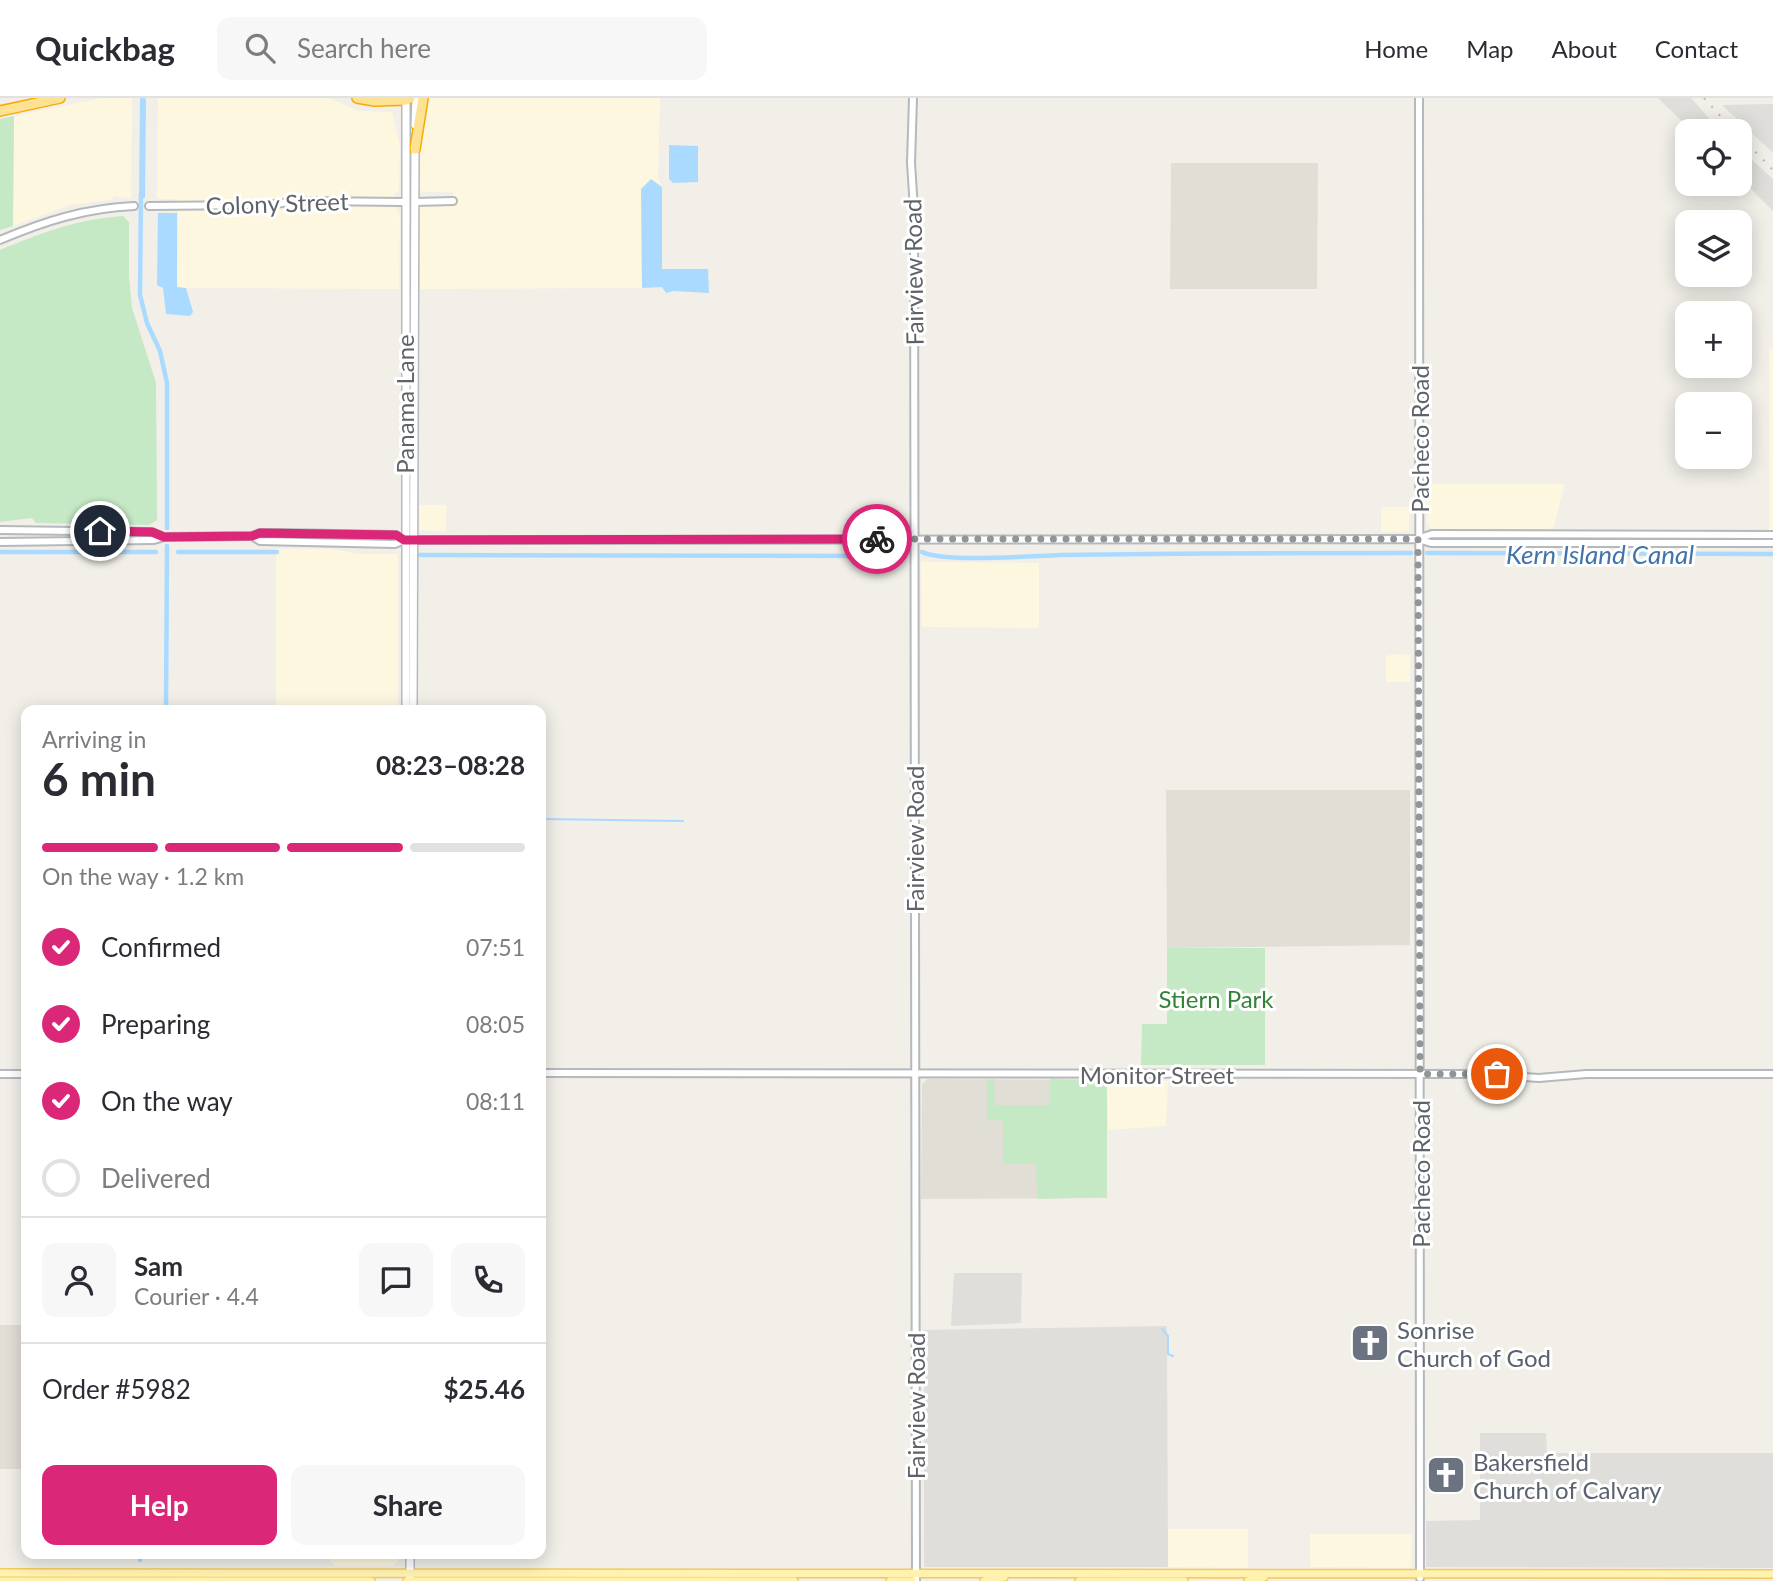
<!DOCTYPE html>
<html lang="en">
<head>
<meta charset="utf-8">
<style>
  body { margin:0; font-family:Lato,sans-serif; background:#f7f7f7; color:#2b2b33; height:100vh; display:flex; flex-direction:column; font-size:26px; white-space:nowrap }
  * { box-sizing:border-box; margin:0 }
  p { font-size:23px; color:#7c7c81 }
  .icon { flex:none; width:38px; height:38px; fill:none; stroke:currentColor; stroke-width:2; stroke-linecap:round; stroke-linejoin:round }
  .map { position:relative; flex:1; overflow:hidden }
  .details { position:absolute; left:21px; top:607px; width:525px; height:854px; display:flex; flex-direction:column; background:#fff; border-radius:14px; box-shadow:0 4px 18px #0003 }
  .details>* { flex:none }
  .tools { position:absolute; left:1675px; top:21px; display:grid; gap:14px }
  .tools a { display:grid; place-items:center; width:77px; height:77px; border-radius:14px; background:#fff; box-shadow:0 4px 18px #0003; font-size:35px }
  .pin { position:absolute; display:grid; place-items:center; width:60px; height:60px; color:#fff; margin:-30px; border:4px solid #fff; border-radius:50%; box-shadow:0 2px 7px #0007 }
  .courier { position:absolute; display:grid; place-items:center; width:70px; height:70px; margin:-35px; border:5px solid #db2777; border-radius:50%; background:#fff; color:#222; box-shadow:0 2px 9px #0007 }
  .overview em { font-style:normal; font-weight:700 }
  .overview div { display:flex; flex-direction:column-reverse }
  .overview { display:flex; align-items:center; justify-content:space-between; height:119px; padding:0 21px }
  h1 { font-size:46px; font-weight:700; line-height:52px }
  .bar { display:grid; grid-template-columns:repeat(4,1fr); gap:10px 7px; align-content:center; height:84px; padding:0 21px }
  .bar i { height:9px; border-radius:5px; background:#e1e1e2 }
  .bar .on { background:#db2777 }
  .bar p { grid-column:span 4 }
  .line { display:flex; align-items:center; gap:18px; padding:0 21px; border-top:2px solid #e1e1e2 }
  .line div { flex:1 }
  .round { display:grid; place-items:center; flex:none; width:74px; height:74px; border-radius:14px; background:#f7f7f7 }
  ol { padding:0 21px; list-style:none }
  li { display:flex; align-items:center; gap:21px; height:77px }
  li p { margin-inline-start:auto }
  li .icon { padding:7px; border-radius:50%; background:#db2777; color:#fff; stroke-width:4 }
  li:last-child { color:#7c7c81 }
  li i { width:38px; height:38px; border:4px solid #e1e1e2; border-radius:50% }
  .primary-button { display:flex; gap:14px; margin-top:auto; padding:14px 21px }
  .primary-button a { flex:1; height:80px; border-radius:14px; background:#db2777; color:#fff; font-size:28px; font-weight:700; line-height:80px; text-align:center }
  .primary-button a+a { background:#f7f7f7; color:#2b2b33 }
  header { display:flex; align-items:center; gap:42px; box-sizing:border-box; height:98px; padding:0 35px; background:#fff; border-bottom:2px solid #e1e1e2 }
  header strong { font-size:33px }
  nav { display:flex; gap:38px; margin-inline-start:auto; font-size:24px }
  .search { width:490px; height:63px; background:#f7f7f7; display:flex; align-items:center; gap:18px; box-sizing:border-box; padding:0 24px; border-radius:14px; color:#7c7c81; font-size:26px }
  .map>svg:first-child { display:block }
  .commercial { fill:#fef7e0 }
  .industrial { fill:#e0deda }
  .education { fill:#e1ded6 }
  .green { fill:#c5e8c5 }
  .water { fill:#aadaff }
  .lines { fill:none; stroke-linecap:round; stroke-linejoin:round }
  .stream { stroke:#aadaff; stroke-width:2 }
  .canal { stroke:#aadaff; stroke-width:4.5 }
  .tertiary-casing { stroke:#b5b8bc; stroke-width:10 }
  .secondary-casing { stroke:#b6babf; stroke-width:10 }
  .primary-casing { stroke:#f2c960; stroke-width:10 }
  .motorway-casing { stroke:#f9ab00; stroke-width:12 }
  .tertiary { stroke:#fff; stroke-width:6 }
  .secondary { stroke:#fff; stroke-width:7 }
  .primary { stroke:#fff2af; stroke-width:7 }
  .motorway { stroke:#fde293; stroke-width:9 }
  .rail { stroke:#b6b7b8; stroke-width:2; stroke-dasharray:2 9; stroke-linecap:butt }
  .done { stroke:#929495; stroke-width:7; stroke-dasharray:0 12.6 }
  .route { stroke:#db2777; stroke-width:9 }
  .labels { text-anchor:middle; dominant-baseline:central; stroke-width:6; stroke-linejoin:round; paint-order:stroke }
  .street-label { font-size:24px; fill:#5f6368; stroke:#fff }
  .park-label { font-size:24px; fill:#348238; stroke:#fff }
  .worship-label { font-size:24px; fill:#5b616d; stroke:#fff; text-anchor:start }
  .water-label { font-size:26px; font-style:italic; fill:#4174aa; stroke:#fff }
</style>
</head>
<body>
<header>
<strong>Quickbag</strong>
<div class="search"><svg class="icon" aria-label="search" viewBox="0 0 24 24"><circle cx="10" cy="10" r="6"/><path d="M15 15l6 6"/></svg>Search here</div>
<nav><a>Home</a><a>Map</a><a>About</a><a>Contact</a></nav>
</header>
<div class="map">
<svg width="1773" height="1483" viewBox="0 0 1773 1483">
  <rect width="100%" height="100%" fill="#f1efe8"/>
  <g class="commercial">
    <polygon points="102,0 132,0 131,101 115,98 110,102 70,107 13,128 14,18"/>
    <polygon points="158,0 329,0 359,13 392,14 400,47 399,92 395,96 396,110 400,116 399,191 177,190 178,101 157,101"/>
    <polygon points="429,0 660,0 658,80 662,89 651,81 641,91 642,190 420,191 420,109 421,107 453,105 453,94 423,94 420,91 420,53"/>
    <polygon points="1773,249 1773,432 1769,432 1769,253"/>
    <polygon points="1427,386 1565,386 1553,431 1431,431 1427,427"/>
    <polygon points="419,407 446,407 446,434 420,432"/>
    <polygon points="1381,409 1410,409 1409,433 1381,434"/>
    <polygon points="276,451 334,451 357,456 398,456 398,612 276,612"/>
    <polygon points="921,464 1039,465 1039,530 922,529"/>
    <polygon points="1396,556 1410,557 1410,584 1386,584 1386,558"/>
    <polygon points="1107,982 1168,983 1166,1028 1108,1032"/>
    <polygon points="1168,1431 1248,1431 1248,1470 1168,1469"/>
    <polygon points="1310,1436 1412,1436 1411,1470 1310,1469"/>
    <polygon points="331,1456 397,1456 397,1464 393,1468 335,1468 331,1464"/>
  </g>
  <g class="industrial">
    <polygon points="1658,0 1691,0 1720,33 1692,33"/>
    <polygon points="1773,6 1773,55 1722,7"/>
    <polygon points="1740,51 1773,81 1773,113 1740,80"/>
    <polygon points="954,1175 1022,1175 1021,1225 951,1228"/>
    <polygon points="1167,1228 1168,1469 924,1469 924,1232"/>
    <polygon points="1480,1335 1546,1335 1547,1355 1773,1355 1773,1470 1426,1469 1426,1423 1480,1422"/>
  </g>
  <g class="education">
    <polygon points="1171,65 1318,65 1317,191 1170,191"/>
    <polygon points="1166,692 1410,692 1410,847 1167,850"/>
    <polygon points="928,981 1107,982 1107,1100 921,1101 922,986"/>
    <rect x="0" y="1227" width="26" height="144"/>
  </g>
  <g class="green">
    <polygon points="14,18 13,128 0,132 0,21"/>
    <path d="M123 118 129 124V179L132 210 156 285 157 422 149 427 36 425 32 420 0 424V152C41 135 78 121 123 118Z"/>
    <polygon points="1167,850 1265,850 1265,967 1141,967 1142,926 1167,926"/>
    <polygon points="994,981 995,1007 1050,1007 1050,981 1107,982 1107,1099 1037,1101 1036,1066 1003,1066 1003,1022 987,1023 987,982"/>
  </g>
  <g class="water">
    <polygon points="140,0 145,0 146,3 145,100 139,100"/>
    <polygon points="669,47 698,48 698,84 673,85 669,81"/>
    <polygon points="651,81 662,89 662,171 708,171 709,195 673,193 666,195 662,189 642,190 641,91"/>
    <polygon points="158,115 177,115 177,189 186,190 193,214 190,218 166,216 163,190 157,187"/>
  </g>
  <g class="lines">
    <g class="stream">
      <polyline points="541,721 683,723"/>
      <polyline points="1162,1231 1168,1238 1168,1256 1173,1258"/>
    </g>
    <g class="canal">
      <polyline points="141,96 140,197 147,225 160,253 167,285 167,430"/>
      <polyline points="0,454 156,454"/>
      <polyline points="178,454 277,454"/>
      <path d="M922 454C946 465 1029 458 1060 457 1177 455 1294 455 1411 455"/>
      <polyline points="1427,455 1773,456"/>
      <polyline points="419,457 897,458 906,454"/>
      <polyline points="166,612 167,448"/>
      <polyline points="140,1456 140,1462"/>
    </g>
    <g class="tertiary-casing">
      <g id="tertiary">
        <polyline points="913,0 911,65 914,111 916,1483"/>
        <polyline points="1419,0 1420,1480"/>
        <polyline points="415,104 453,103"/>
        <polyline points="149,108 263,107 304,103 405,104"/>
        <path d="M0 142C45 123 86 110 134 108"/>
        <polyline points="0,432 152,434 164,439 154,442 0,444"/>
        <polyline points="252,438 260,443 395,446 404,442 1418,441 1431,445 1773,445"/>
        <polyline points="164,439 252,438 260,435 279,435 396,437 404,442"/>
        <polyline points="1420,440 1432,436 1773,437"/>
        <polyline points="541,975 1483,976 1539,980 1586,976 1773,976"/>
        <polyline points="0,976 26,976"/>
      </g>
    </g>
    <g class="secondary-casing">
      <g id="secondary">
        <polyline points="415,27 416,0"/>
        <polyline points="406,612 406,0"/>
        <polyline points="413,612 415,46"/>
        <polyline points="410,1456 410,1479"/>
      </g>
    </g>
    <g class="primary-casing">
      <g id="primary">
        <polyline points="0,1475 1773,1476"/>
        <polyline points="0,1483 371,1483"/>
        <polyline points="407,1483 794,1483"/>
        <polyline points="890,1483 912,1483"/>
        <polyline points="984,1483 1004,1479"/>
        <polyline points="1079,1483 1184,1483"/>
        <polyline points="1248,1483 1264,1479"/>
      </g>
    </g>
    <g class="motorway-casing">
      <g id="motorway">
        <polyline points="357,0 375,3 406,2 410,0"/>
        <polyline points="0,13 60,0"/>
        <polyline points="415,51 423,0"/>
      </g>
    </g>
    <use href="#tertiary" class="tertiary"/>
    <use href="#secondary" class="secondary"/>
    <use href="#primary" class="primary"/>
    <use href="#motorway" class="motorway"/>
    <g class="rail">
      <polyline points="1704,0 1734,33"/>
      <polyline points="1740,38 1773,72"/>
    </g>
  </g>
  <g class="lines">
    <polyline class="done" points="877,441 1418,441 1420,976 1497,976"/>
    <polyline class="route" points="100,433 152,434 164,439 252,438 260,435 396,437 404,442 877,441"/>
  </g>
  <defs>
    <g id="church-square" transform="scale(2.0125)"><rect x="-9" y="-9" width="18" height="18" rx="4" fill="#6b7280" stroke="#fff"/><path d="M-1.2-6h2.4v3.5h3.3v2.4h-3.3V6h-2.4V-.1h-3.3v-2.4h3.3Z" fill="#fff"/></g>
  </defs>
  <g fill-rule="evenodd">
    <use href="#church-square" x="1370" y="1245"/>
    <use href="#church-square" x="1446" y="1377"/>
  </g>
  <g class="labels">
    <g class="street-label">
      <text transform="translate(277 105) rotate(-2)">Colony Street</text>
      <text transform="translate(913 174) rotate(-91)">Fairview Road</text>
      <text transform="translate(404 306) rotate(-90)">Panama Lane</text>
      <text transform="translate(1419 341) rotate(-90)">Pacheco Road</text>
      <text transform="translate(914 741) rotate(-90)">Fairview Road</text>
      <text x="1157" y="976">Monitor Street</text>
      <text transform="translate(1420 1076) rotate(-90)">Pacheco Road</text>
      <text transform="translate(915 1308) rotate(-90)">Fairview Road</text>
    </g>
    <g class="park-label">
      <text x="1216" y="900">Stiern Park</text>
    </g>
    <g class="worship-label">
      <text x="1397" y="1231">Sonrise<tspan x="1397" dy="28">Church of God</tspan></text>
      <text x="1473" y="1363">Bakersfield<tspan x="1473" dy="28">Church of Calvary</tspan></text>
    </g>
    <g class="water-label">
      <text x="1600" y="456">Kern Island Canal</text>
    </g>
  </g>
</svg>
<div class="tools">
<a><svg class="icon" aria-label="locate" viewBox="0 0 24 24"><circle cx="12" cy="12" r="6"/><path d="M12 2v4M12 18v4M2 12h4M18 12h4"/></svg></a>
<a><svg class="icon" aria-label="layers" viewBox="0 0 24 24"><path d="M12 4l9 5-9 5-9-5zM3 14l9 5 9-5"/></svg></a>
<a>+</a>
<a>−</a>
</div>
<div class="pin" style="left:1497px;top:976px;background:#ea580c"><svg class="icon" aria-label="bag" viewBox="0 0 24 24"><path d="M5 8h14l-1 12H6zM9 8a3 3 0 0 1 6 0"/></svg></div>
<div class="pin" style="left:100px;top:433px;background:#1f2937"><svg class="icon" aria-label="home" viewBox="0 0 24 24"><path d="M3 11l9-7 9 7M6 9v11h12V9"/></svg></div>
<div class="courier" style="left:877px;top:441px"><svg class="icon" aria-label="bike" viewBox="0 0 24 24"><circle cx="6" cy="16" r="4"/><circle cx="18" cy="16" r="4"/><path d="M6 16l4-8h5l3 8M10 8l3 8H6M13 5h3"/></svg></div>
<section class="details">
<div class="overview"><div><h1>6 min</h1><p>Arriving in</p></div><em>08:23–08:28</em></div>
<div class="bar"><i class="on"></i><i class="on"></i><i class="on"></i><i></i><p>On the way · 1.2 km</p></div>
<ol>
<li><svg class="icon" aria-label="check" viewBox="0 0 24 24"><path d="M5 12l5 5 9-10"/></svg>Confirmed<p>07:51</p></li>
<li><svg class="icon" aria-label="check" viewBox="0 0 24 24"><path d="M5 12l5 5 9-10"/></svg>Preparing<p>08:05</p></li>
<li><svg class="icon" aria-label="check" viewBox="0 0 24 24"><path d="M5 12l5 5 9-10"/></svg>On the way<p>08:11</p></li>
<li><i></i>Delivered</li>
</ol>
<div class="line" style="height:126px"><a class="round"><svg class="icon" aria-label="person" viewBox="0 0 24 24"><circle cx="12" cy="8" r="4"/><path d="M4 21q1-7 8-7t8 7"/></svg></a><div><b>Sam</b><p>Courier · 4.4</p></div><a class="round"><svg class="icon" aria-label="chat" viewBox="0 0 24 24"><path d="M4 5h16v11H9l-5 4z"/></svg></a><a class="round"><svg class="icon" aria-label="phone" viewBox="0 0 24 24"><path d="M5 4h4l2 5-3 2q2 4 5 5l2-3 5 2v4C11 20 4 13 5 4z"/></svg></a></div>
<div class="line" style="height:91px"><div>Order #5982</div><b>$25.46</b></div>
<div class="primary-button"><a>Help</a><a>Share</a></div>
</section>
</div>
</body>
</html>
